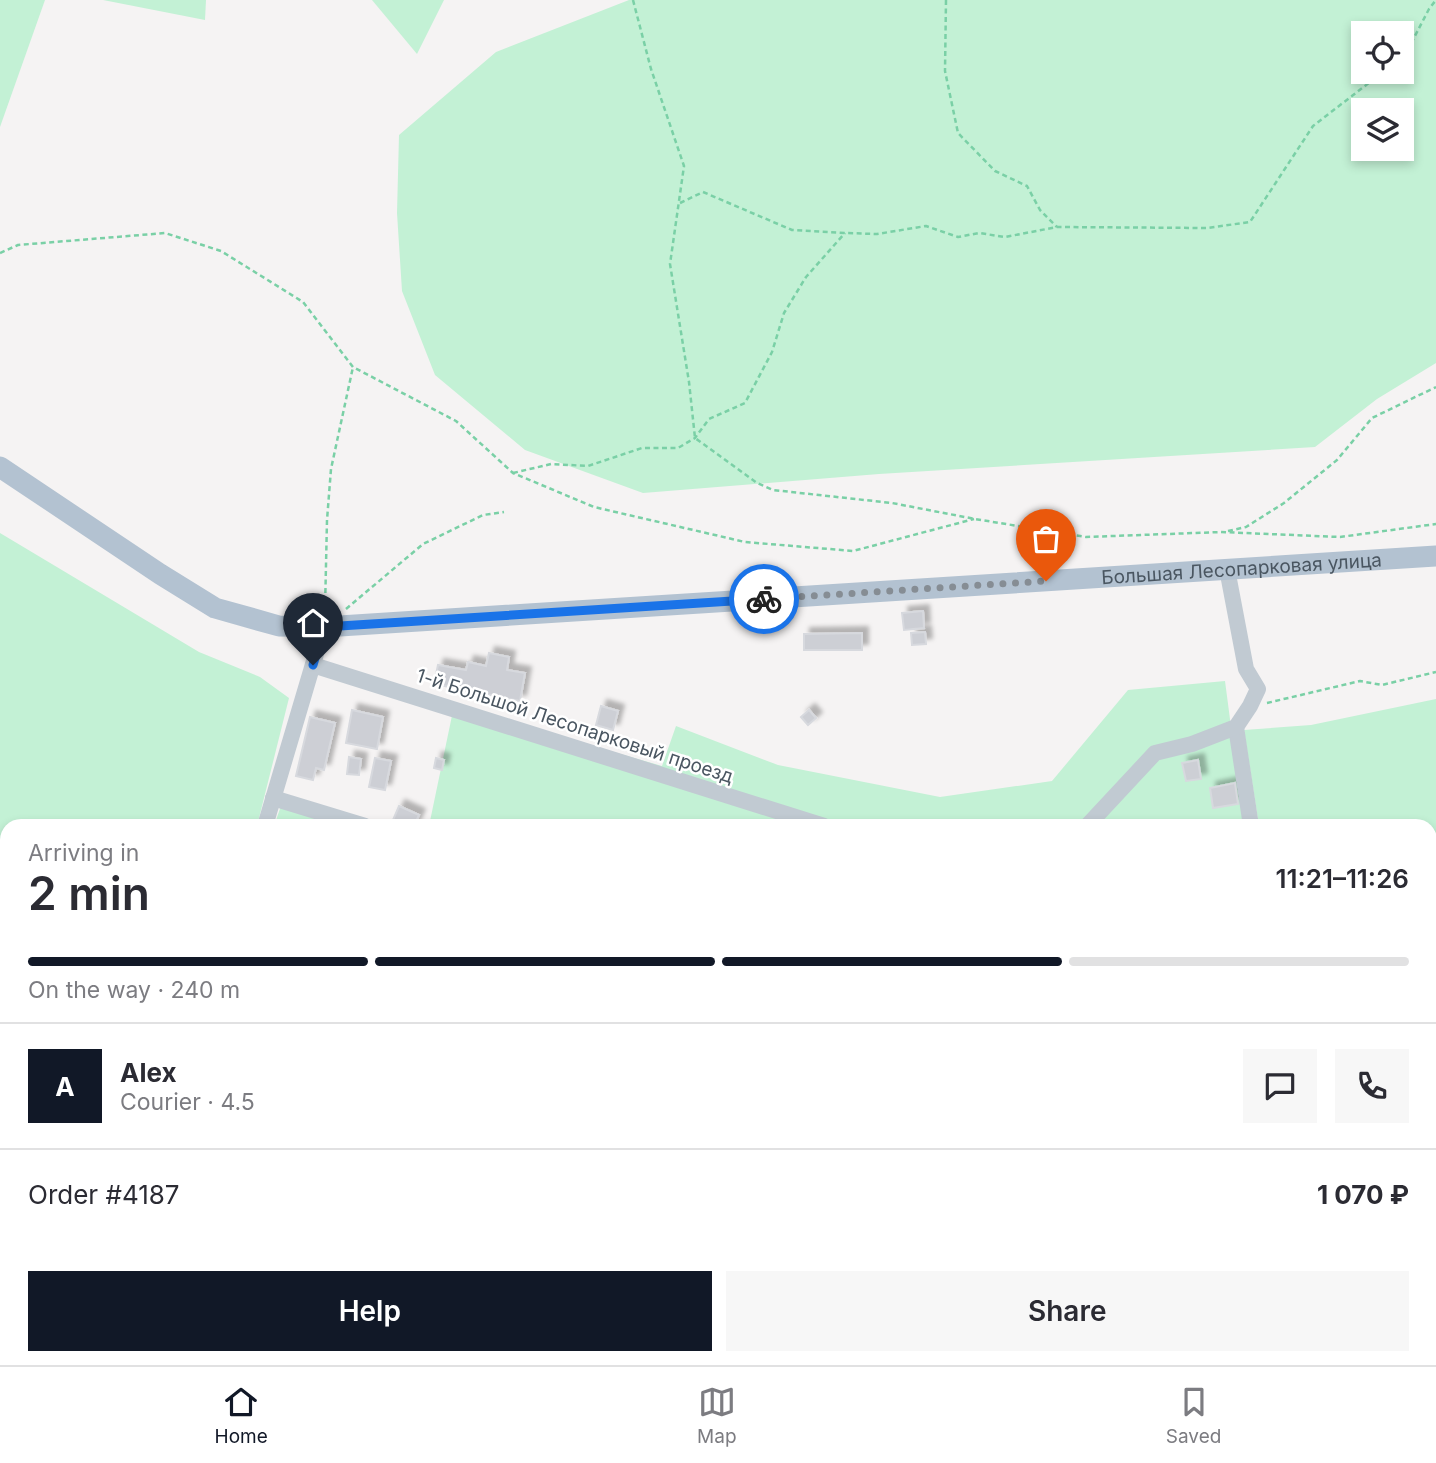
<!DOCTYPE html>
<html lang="en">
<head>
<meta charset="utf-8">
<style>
  body { margin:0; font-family:Inter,sans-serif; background:#f7f7f7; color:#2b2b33; height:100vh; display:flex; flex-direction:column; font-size:26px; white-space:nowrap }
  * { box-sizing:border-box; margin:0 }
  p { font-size:23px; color:#7c7c81 }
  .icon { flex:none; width:38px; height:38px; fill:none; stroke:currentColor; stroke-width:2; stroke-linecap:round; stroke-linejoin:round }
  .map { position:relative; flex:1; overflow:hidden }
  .sheet { position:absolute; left:0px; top:819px; width:1437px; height:546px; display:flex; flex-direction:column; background:#fff; border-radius:21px 21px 0 0; box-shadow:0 4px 10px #0003 }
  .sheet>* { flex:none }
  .controls { position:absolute; left:1351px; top:21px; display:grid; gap:14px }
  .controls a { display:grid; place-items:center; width:63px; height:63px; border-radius:0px; background:#fff; box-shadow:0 4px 10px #0003; font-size:35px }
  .pin { position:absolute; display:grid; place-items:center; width:60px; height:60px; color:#fff; margin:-72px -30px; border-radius:50% 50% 50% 0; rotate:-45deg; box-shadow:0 0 7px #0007 }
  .pin .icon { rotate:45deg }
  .courier { position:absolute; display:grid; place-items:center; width:70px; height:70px; margin:-35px; border:5px solid #1a73e8; border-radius:50%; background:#fff; color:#222; box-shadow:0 2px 9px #0007 }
  .headline em { font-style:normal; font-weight:600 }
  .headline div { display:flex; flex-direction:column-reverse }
  .headline { display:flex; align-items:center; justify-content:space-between; height:119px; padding:0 28px }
  h1 { font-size:46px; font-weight:600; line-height:52px }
  .bar { display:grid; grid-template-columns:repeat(4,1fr); gap:10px 7px; align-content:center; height:84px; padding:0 28px }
  .bar i { height:9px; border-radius:5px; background:#e1e1e2 }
  .bar .active { background:#111827 }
  .bar p { grid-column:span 4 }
  .line { display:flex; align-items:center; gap:18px; padding:0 28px; border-top:2px solid #e1e1e2 }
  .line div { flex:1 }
  .round { display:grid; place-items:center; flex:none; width:74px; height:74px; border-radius:0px; background:#f7f7f7 }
  .action { display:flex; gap:14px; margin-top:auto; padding:14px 28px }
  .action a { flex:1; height:80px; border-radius:0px; background:#111827; color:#fff; font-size:28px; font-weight:600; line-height:80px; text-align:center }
  .action a+a { background:#f7f7f7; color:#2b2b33 }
  .dock { display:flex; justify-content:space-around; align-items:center; height:98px; border-top:2px solid #e1e1e2; background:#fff; font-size:19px; color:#7c7c81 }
  .dock a { display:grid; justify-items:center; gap:4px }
  .dock .active { color:#111827 }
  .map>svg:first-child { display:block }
  .green { fill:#c3f1d5; fill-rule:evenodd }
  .building { fill:#cdcfd5; stroke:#d7d9de; stroke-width:2; filter:url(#shadow) }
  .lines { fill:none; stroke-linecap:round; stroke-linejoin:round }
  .path { stroke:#7ad0a6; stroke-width:2.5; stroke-dasharray:5 3.5; stroke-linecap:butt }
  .minor { stroke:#c1cad2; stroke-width:16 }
  .major { stroke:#b3c2d1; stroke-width:21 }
  .done { stroke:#868d94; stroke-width:7; stroke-dasharray:0 12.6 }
  .route { stroke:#1a73e8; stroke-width:9 }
  .labels { text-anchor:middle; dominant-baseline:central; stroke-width:5; stroke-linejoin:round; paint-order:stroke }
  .street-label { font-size:19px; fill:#4a5661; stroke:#fff }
</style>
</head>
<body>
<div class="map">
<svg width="1436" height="1365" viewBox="0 0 1436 1365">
  <defs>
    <filter id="shadow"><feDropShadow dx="6" dy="-6" stdDeviation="2" flood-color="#0004"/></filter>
  </defs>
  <rect width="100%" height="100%" fill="#f5f3f3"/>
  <g class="green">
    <polygon points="0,0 45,0 0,127"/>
    <polygon points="103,0 206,0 205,20"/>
    <polygon points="372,0 444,0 417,54"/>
    <path d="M629 0H1436V363L1377 399 1315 447 879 474 643 493 525 450 435 375 402 291 397 213 399 135 496 52ZM1363 33H1402V72H1363ZM1363 110H1402V149H1363Z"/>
    <polygon points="0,533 199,652 260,677 289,698 257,826 7,826 7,1358 1430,1358 1430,944 1436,946 1436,1365 0,1365"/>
    <polygon points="1225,681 1244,826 429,826 454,706 662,766 676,726 778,765 940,797 1052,781 1128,690"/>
    <polygon points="1436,699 1436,936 1430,934 1430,826 1259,826 1244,730 1311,725"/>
    <polygon points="283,800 370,826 274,826"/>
  </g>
  <g class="building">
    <polygon points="923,611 924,628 904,630 902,613"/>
    <polygon points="925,632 926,644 912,645 911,633"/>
    <polygon points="862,633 862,650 804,650 804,634"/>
    <polygon points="489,653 509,657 507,670 525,673 520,701 434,684 438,665 466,670 468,662 486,666"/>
    <polygon points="601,706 618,711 613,730 596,725"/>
    <polygon points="352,710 383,717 377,749 346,743"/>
    <polygon points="809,710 816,718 808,725 801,717"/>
    <polygon points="310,717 335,723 324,770 316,768 313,780 296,776"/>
    <polygon points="349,757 361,759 359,775 347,774"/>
    <polygon points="375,758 391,761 385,790 369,787"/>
    <polygon points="436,758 444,760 442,770 434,768"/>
    <polygon points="1198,760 1201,779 1186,781 1182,763"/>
    <polygon points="1235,783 1238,804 1213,808 1210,788"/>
    <polygon points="399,806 419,815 414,826 406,826 393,820"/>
    <polygon points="1430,1331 1436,1333 1436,1364 1414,1358 1430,1358"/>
    <polygon points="470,1358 481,1358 484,1359 482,1365 468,1365"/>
    <polygon points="751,1358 767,1358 764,1365 749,1365"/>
  </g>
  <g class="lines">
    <g class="path">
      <polyline points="633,0 651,69 684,166 670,264 689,382 695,438 757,483 773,490 892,503 975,519 1086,537 1221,532 1340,537 1436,524"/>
      <polyline points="946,0 945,71 958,133 995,171 1027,186 1040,210 1057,227"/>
      <polyline points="1402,57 1405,55 1429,9 1436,0"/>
      <polyline points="680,203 703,192 792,230 845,233 877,234 926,226 958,237 979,233 1005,237 1057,227 1207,228 1250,222 1313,126 1383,72"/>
      <polyline points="0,253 18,245 165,233 221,251 303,302 353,367 456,421 513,473 594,507 745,542 853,551 974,519"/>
      <polyline points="513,473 551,464 588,466 642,448 678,448 695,438 709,419 745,403 772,352 784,313 806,277 845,233"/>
      <polyline points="1228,531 1246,527 1284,503 1337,460 1372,418 1436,387"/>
      <polyline points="346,609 423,544 483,515 504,512"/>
      <polyline points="325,610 327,520 331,469 353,367"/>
      <polyline points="1267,703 1360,681 1382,685 1436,672"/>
    </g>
    <g class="minor">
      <polyline points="313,665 824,826"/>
      <polyline points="1236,727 1251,826"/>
      <polyline points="273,798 365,826"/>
      <polyline points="265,826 324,627"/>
      <polyline points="1087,826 1155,753 1192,744 1236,727 1250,706 1258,689 1246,669 1227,569"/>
      <polyline points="1430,941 1436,943"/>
      <polyline points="1430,1102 1436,1104"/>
      <polyline points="1430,1186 1436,1188"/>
      <polyline points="1430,1327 1436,1329"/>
      <polyline points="714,1358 737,1365"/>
      <polyline points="1016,1358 1045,1365"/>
      <polyline points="1295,1358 1331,1365"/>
      <polyline points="113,1365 115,1358"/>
      <polyline points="264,1365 267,1358"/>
      <polyline points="410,1365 412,1358"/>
      <polyline points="555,1365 557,1358"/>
      <polyline points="913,1365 915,1358"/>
      <polyline points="1104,1365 1107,1358"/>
      <polyline points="1235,1365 1237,1358"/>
      <polyline points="1360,1365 1363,1358"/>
    </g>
    <path class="major" id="s1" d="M0 467 160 574 215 608 279 626 324 627 1436 556"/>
  </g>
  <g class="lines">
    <polyline class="done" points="764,599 1046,581"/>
    <polyline class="route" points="313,665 324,627 764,599"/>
  </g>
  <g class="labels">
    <g class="street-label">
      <text stroke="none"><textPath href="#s1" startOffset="1288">Большая Лесопарковая улица</textPath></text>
      <text transform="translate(575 726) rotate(18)">1-й Большой Лесопарковый проезд</text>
    </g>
  </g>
</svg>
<div class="controls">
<a><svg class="icon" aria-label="locate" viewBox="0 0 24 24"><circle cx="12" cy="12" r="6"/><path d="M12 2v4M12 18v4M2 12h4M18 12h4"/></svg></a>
<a><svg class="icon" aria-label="layers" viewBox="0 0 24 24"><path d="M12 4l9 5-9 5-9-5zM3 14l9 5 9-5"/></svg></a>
</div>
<div class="pin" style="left:1046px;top:581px;background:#ea580c"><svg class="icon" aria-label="bag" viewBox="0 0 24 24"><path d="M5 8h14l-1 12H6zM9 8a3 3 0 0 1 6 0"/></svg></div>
<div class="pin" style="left:313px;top:665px;background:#1f2937"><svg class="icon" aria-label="home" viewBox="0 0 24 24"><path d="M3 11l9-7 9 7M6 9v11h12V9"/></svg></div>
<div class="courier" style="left:764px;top:599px"><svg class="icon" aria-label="bike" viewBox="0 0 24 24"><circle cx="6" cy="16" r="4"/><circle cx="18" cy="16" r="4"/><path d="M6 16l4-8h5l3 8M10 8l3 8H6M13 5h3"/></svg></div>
<section class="sheet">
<div class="headline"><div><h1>2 min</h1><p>Arriving in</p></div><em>11:21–11:26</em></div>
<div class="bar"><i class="active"></i><i class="active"></i><i class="active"></i><i></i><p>On the way · 240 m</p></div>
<div class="line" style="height:126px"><b class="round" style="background:#111827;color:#fff">A</b><div><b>Alex</b><p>Courier · 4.5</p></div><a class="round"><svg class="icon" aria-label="chat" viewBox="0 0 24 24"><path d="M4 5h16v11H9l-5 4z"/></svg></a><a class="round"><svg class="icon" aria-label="phone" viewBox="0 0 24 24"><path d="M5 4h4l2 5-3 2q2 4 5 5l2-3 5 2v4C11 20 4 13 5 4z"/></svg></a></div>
<div class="line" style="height:91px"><div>Order #4187</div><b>1 070 ₽</b></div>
<div class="action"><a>Help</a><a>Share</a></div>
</section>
</div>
<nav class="dock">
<a class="active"><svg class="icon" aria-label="home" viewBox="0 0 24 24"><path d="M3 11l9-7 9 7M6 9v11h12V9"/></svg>Home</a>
<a><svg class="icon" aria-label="map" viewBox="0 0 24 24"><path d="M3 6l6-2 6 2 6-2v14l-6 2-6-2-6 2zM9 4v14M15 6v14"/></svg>Map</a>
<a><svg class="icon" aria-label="saved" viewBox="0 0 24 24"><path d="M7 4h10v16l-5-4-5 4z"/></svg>Saved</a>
</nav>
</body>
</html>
